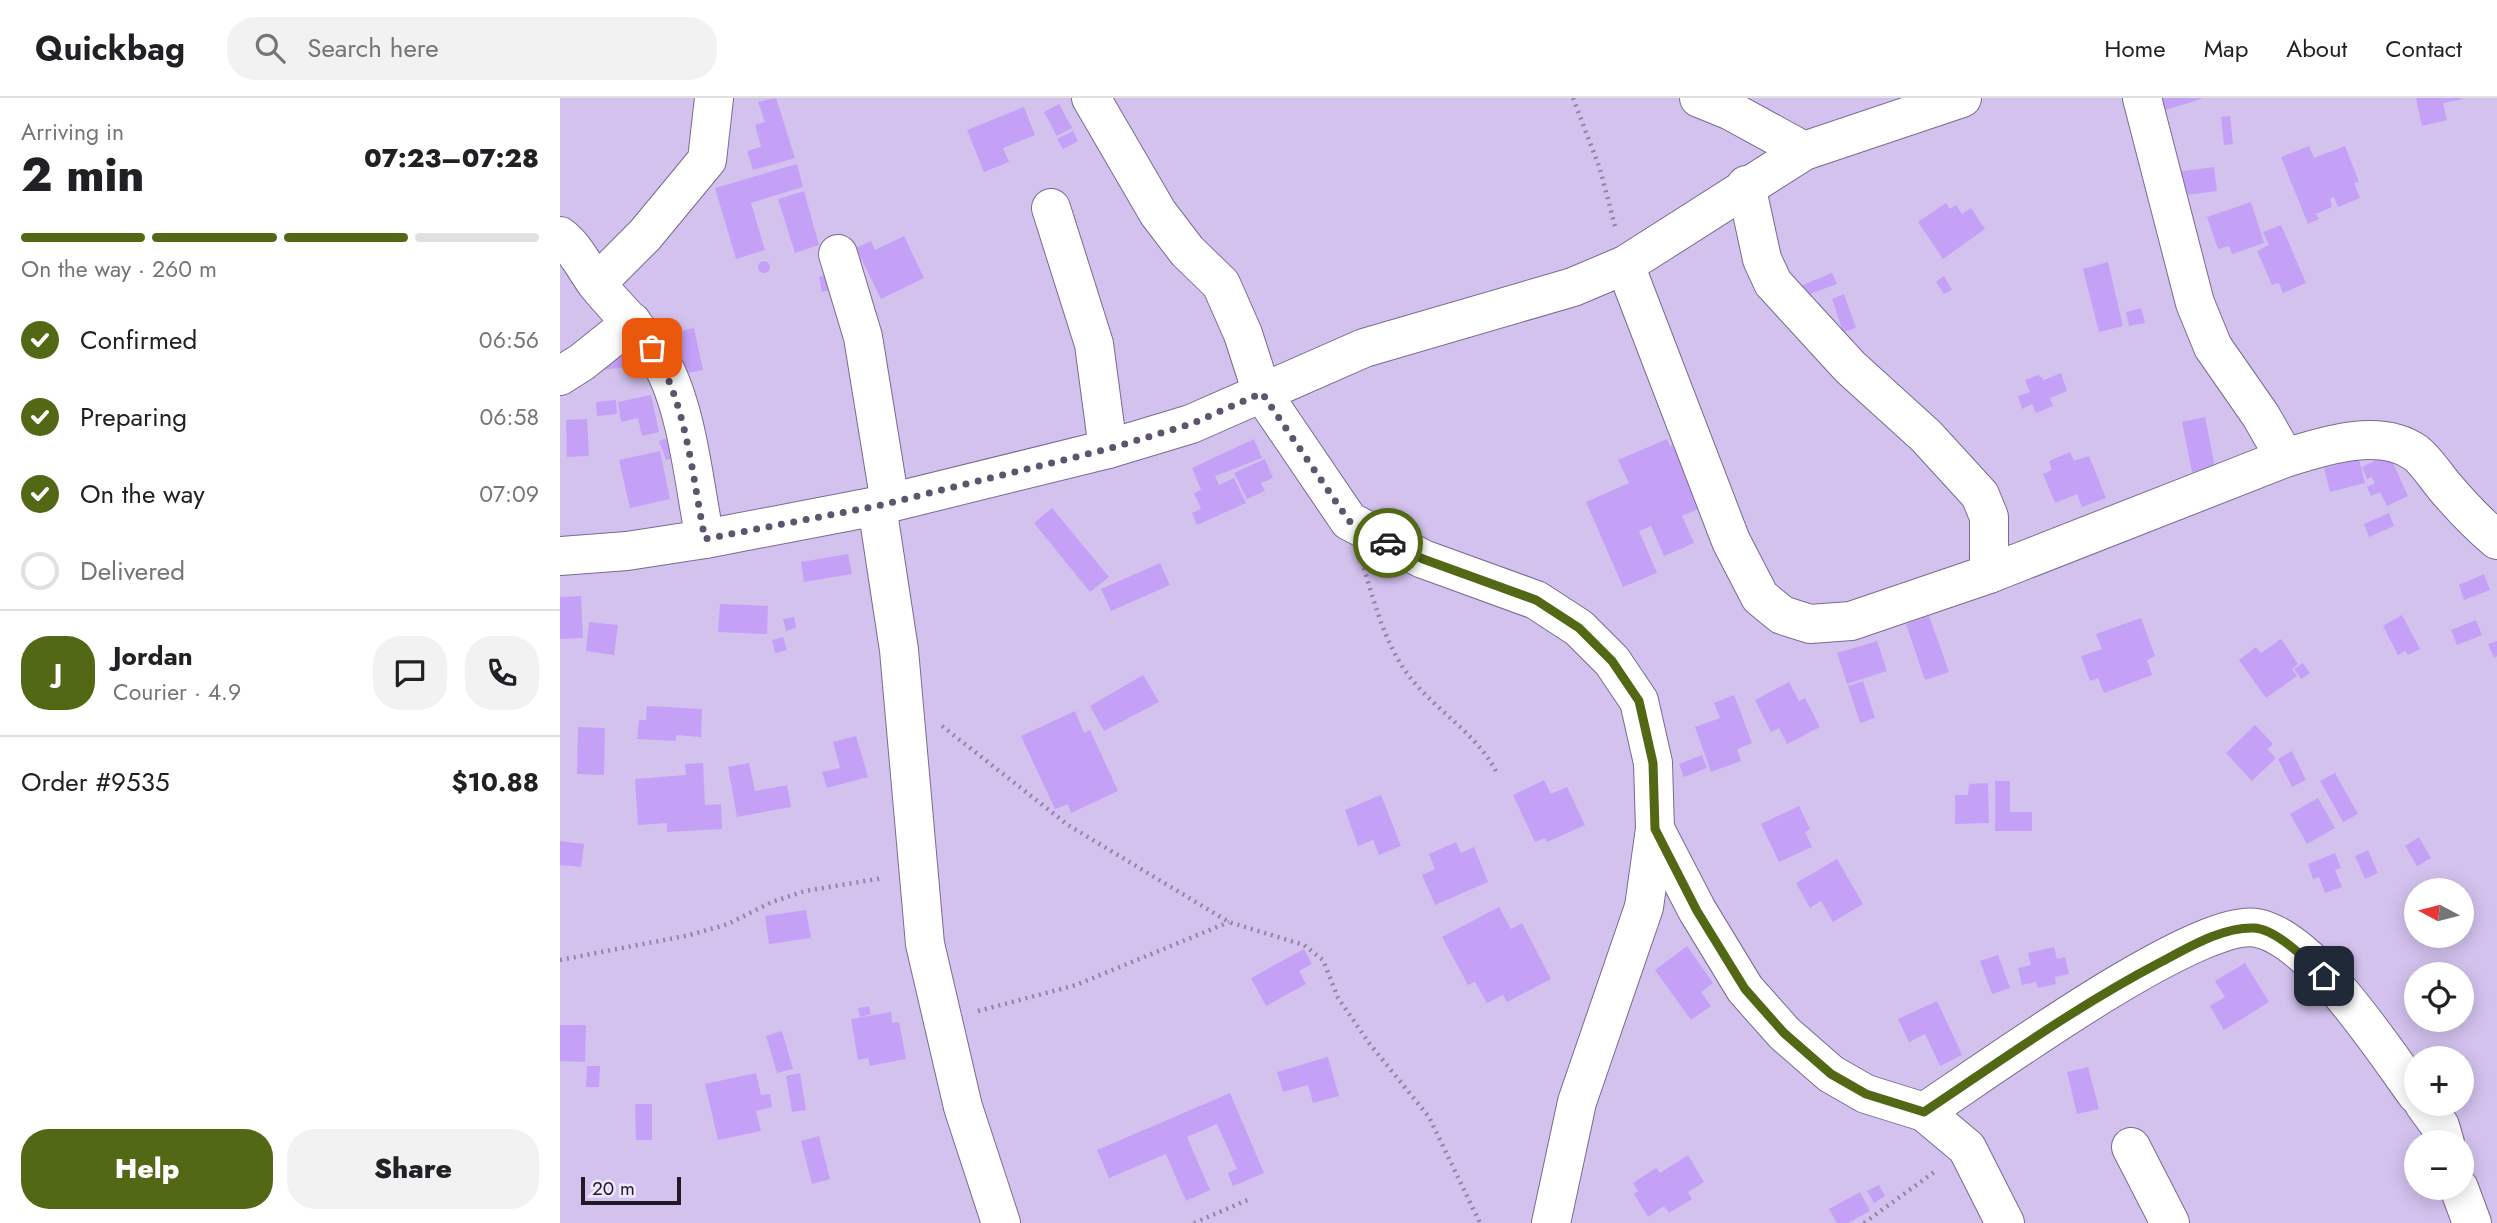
<!DOCTYPE html>
<html lang="en">
<head>
<meta charset="utf-8">
<style>
  body { margin:0; font-family:Jost,sans-serif; background:#f2f2f2; color:#202124; height:100vh; display:flex; flex-direction:column; font-size:26px; white-space:nowrap }
  * { box-sizing:border-box; margin:0 }
  p { font-size:23px; color:#757577 }
  .icon { flex:none; width:38px; height:38px; fill:none; stroke:currentColor; stroke-width:2; stroke-linecap:round; stroke-linejoin:round }
  .map { position:relative; flex:1; overflow:hidden }
  .side { display:flex; flex-direction:column; background:#fff; width:560px }
  .side>* { flex:none }
  .needle { width:46px; rotate:277deg }
  .buttons { position:absolute; left:1844px; top:780px; display:grid; gap:14px }
  .buttons a { display:grid; place-items:center; width:70px; height:70px; border-radius:50%; background:#fff; box-shadow:0 4px 18px #0003; font-size:35px }
  .scale { position:absolute; left:21px; bottom:18px; width:100px; box-sizing:border-box; padding-left:7px; border:4px solid #1f1928; border-top:0; font-size:19px; line-height:24px; white-space:nowrap; color:#1f1928; -webkit-text-stroke:5px #f0e8fe; paint-order:stroke }
  .pin { position:absolute; display:grid; place-items:center; width:60px; height:60px; color:#fff; margin:-30px; border-radius:14px; box-shadow:0 4px 10px #0006 }
  .courier { position:absolute; display:grid; place-items:center; width:70px; height:70px; margin:-35px; border:5px solid #536814; border-radius:50%; background:#fff; color:#222; box-shadow:0 2px 9px #0007 }
  .summary em { font-style:normal; font-weight:800 }
  .summary div { display:flex; flex-direction:column-reverse }
  .summary { display:flex; align-items:center; justify-content:space-between; height:119px; padding:0 21px }
  h1 { font-size:46px; font-weight:800; line-height:52px }
  .bar { display:grid; grid-template-columns:repeat(4,1fr); gap:10px 7px; align-content:center; height:84px; padding:0 21px }
  .bar i { height:9px; border-radius:5px; background:#e0e0e0 }
  .bar .on { background:#536814 }
  .bar p { grid-column:span 4 }
  .line { display:flex; align-items:center; gap:18px; padding:0 21px; border-top:2px solid #e0e0e0 }
  .line div { flex:1 }
  .round { display:grid; place-items:center; flex:none; width:74px; height:74px; border-radius:28px; background:#f2f2f2 }
  ol { padding:0 21px; list-style:none }
  li { display:flex; align-items:center; gap:21px; height:77px }
  li p { margin-inline-start:auto }
  li .icon { padding:7px; border-radius:50%; background:#536814; color:#fff; stroke-width:4 }
  li:last-child { color:#757577 }
  li i { width:38px; height:38px; border:4px solid #e0e0e0; border-radius:50% }
  .button { display:flex; gap:14px; margin-top:auto; padding:14px 21px }
  .button a { flex:1; height:80px; border-radius:28px; background:#536814; color:#fff; font-size:28px; font-weight:800; line-height:80px; text-align:center }
  .button a+a { background:#f2f2f2; color:#202124 }
  header { display:flex; align-items:center; gap:42px; box-sizing:border-box; height:98px; padding:0 35px; background:#fff; border-bottom:2px solid #e0e0e0 }
  header strong { font-size:33px }
  nav { display:flex; gap:38px; margin-inline-start:auto; font-size:24px }
  .search { width:490px; height:63px; background:#f2f2f2; display:flex; align-items:center; gap:18px; box-sizing:border-box; padding:0 24px; border-radius:28px; color:#757577; font-size:26px }
  main { display:flex; flex:1; min-height:0 }
  .map>svg:first-child { display:block }
  .building { fill:#c4a1f6 }
  .lines { fill:none; stroke-linecap:round; stroke-linejoin:round }
  .minor-casing { stroke:#7a6a91; stroke-width:40 }
  .path { stroke:#9184a6; stroke-width:4.5; stroke-dasharray:2 5; stroke-linecap:butt }
  .minor { stroke:#fff; stroke-width:38 }
  .done { stroke:#5e546d; stroke-width:7; stroke-dasharray:0 12.6 }
  .route { stroke:#536814; stroke-width:9 }
</style>
</head>
<body>
<header>
<strong>Quickbag</strong>
<div class="search"><svg class="icon" aria-label="search" viewBox="0 0 24 24"><circle cx="10" cy="10" r="6"/><path d="M15 15l6 6"/></svg>Search here</div>
<nav><a>Home</a><a>Map</a><a>About</a><a>Contact</a></nav>
</header>
<main>
<section class="side">
<div class="summary"><div><h1>2 min</h1><p>Arriving in</p></div><em>07:23–07:28</em></div>
<div class="bar"><i class="on"></i><i class="on"></i><i class="on"></i><i></i><p>On the way · 260 m</p></div>
<ol>
<li><svg class="icon" aria-label="check" viewBox="0 0 24 24"><path d="M5 12l5 5 9-10"/></svg>Confirmed<p>06:56</p></li>
<li><svg class="icon" aria-label="check" viewBox="0 0 24 24"><path d="M5 12l5 5 9-10"/></svg>Preparing<p>06:58</p></li>
<li><svg class="icon" aria-label="check" viewBox="0 0 24 24"><path d="M5 12l5 5 9-10"/></svg>On the way<p>07:09</p></li>
<li><i></i>Delivered</li>
</ol>
<div class="line" style="height:126px"><b class="round" style="background:#536814;color:#fff">J</b><div><b>Jordan</b><p>Courier · 4.9</p></div><a class="round"><svg class="icon" aria-label="chat" viewBox="0 0 24 24"><path d="M4 5h16v11H9l-5 4z"/></svg></a><a class="round"><svg class="icon" aria-label="phone" viewBox="0 0 24 24"><path d="M5 4h4l2 5-3 2q2 4 5 5l2-3 5 2v4C11 20 4 13 5 4z"/></svg></a></div>
<div class="line" style="height:91px"><div>Order #9535</div><b>$10.88</b></div>
<div class="button"><a>Help</a><a>Share</a></div>
</section>
<div class="map">
<svg width="1937" height="1125" viewBox="0 0 1937 1125">
  <rect width="100%" height="100%" fill="#d3c2ee"/>
  <g class="building">
    <polygon points="216,0 235,60 193,72 187,53 201,49 195,27 205,24 198,4"/>
    <polygon points="1595,0 1641,0 1641,1 1599,14"/>
    <polygon points="1856,0 1903,0 1903,1 1883,5 1887,22 1862,28"/>
    <polygon points="499,6 512,30 497,38 484,14"/>
    <polygon points="464,9 475,37 443,50 449,64 424,74 407,32"/>
    <polygon points="1670,18 1673,46 1664,47 1661,19"/>
    <polygon points="513,33 518,43 503,51 497,41"/>
    <polygon points="1749,48 1754,60 1785,48 1799,84 1794,85 1800,100 1778,109 1774,99 1770,101 1772,109 1756,116 1759,121 1748,126 1721,59"/>
    <polygon points="237,66 243,89 191,105 205,152 176,161 155,90"/>
    <polygon points="1654,69 1657,93 1611,99 1608,75"/>
    <polygon points="244,93 259,147 235,155 218,101"/>
    <polygon points="1691,104 1704,145 1672,156 1669,148 1658,151 1647,119"/>
    <polygon points="1386,105 1390,111 1396,107 1402,116 1411,110 1425,131 1383,161 1358,124"/>
    <polygon points="1721,127 1746,185 1723,195 1719,185 1712,187 1697,153 1709,147 1703,134"/>
    <polygon points="344,138 364,180 321,201 296,150 311,143 315,152"/>
    <circle cx="204" cy="169" r="6"/>
    <polygon points="1548,164 1563,228 1539,234 1523,171"/>
    <polygon points="273,175 277,190 262,194 259,179"/>
    <polygon points="1272,175 1277,186 1239,200 1235,190"/>
    <polygon points="1384,178 1392,192 1384,196 1376,184"/>
    <polygon points="1284,196 1296,230 1283,234 1272,201"/>
    <polygon points="1581,210 1585,225 1569,228 1566,214"/>
    <polygon points="134,230 143,272 123,276 117,245 106,247 104,237"/>
    <polygon points="63,254 65,269 41,272"/>
    <polygon points="1501,275 1507,293 1490,300 1493,308 1476,315 1472,306 1462,311 1458,298 1470,294 1465,282 1479,277 1484,282"/>
    <polygon points="91,297 99,334 82,338 78,320 61,324 58,304"/>
    <polygon points="56,302 57,316 37,318 36,304"/>
    <polygon points="1645,319 1655,369 1632,374 1622,324"/>
    <polygon points="27,321 29,358 7,359 6,322"/>
    <polygon points="113,338 119,358 106,362 99,343"/>
    <polygon points="694,341 702,360 655,378 659,387 674,380 686,405 637,427 632,415 641,411 634,395 641,392 632,370"/>
    <polygon points="1107,341 1110,348 1120,344 1148,407 1122,418 1134,445 1104,458 1091,428 1079,433 1097,475 1063,489 1026,404 1069,385 1058,362"/>
    <polygon points="100,353 110,401 70,410 59,362"/>
    <polygon points="1510,354 1514,363 1529,358 1546,400 1522,409 1517,396 1495,405 1483,376 1492,372 1489,363"/>
    <polygon points="1829,356 1848,398 1827,408 1820,394 1811,398 1807,389 1815,385 1812,379 1807,381 1802,369"/>
    <polygon points="705,361 713,380 701,385 705,393 687,401 674,375"/>
    <polygon points="1799,361 1805,385 1770,394 1764,370"/>
    <polygon points="492,410 549,479 530,494 474,425"/>
    <polygon points="1829,415 1834,428 1809,439 1804,426"/>
    <polygon points="288,456 292,476 244,484 241,464"/>
    <polygon points="600,465 610,487 551,513 541,491"/>
    <polygon points="1924,476 1930,492 1904,502 1899,487"/>
    <polygon points="21,498 23,540 0,541 0,499"/>
    <polygon points="160,506 208,508 207,536 158,534"/>
    <polygon points="1842,517 1860,551 1848,557 1845,553 1838,557 1823,528"/>
    <polygon points="1369,518 1389,574 1365,582 1346,526"/>
    <polygon points="234,519 236,530 226,533 223,521"/>
    <polygon points="1581,520 1595,558 1587,562 1592,577 1544,595 1538,580 1530,583 1521,558 1542,551 1536,536"/>
    <polygon points="1916,522 1922,537 1897,547 1891,532"/>
    <polygon points="29,524 58,527 54,557 26,553"/>
    <polygon points="223,539 227,552 215,555 212,542"/>
    <polygon points="1721,541 1738,566 1732,571 1737,578 1706,600 1679,562 1696,549 1701,555"/>
    <polygon points="1317,543 1327,573 1287,586 1277,555"/>
    <polygon points="1937,543 1937,558 1934,560 1928,546"/>
    <polygon points="1743,565 1750,575 1741,581 1734,571"/>
    <polygon points="583,577 599,604 544,633 530,608"/>
    <polygon points="1303,583 1315,620 1300,625 1288,588"/>
    <polygon points="1229,584 1239,603 1245,600 1260,629 1227,646 1219,630 1211,634 1195,602"/>
    <polygon points="1174,597 1192,645 1177,651 1181,663 1151,674 1135,629 1160,620 1154,605"/>
    <polygon points="87,608 142,611 141,639 116,637 116,643 77,641 79,622 86,622"/>
    <polygon points="515,613 524,635 530,632 558,693 511,715 508,706 495,711 461,638"/>
    <polygon points="1695,627 1713,646 1707,651 1716,660 1692,683 1666,655"/>
    <polygon points="18,629 45,630 44,677 17,676"/>
    <polygon points="296,638 308,679 267,690 262,674 280,670 273,644"/>
    <polygon points="1732,653 1746,682 1732,689 1718,661"/>
    <polygon points="1142,657 1147,670 1124,679 1119,666"/>
    <polygon points="143,665 145,707 161,706 162,731 107,734 107,725 78,727 75,681 126,677 125,666"/>
    <polygon points="189,665 195,693 227,687 231,709 177,719 168,669"/>
    <polygon points="1775,675 1798,716 1783,724 1760,683"/>
    <polygon points="984,682 991,696 1007,689 1025,727 987,744 985,740 975,744 953,697"/>
    <polygon points="1435,683 1450,683 1450,714 1472,714 1472,733 1435,733"/>
    <polygon points="1428,685 1429,725 1395,726 1395,697 1408,697 1409,686"/>
    <polygon points="821,697 841,748 819,757 813,742 798,748 785,712"/>
    <polygon points="1758,700 1775,730 1747,746 1730,716"/>
    <polygon points="1239,708 1250,731 1245,734 1252,749 1219,764 1201,726"/>
    <polygon points="1859,739 1871,760 1857,768 1845,748"/>
    <polygon points="0,743 24,746 21,769 0,767"/>
    <polygon points="896,744 901,755 914,749 928,784 875,807 862,777 875,771 869,756"/>
    <polygon points="1808,752 1818,775 1805,781 1795,758"/>
    <polygon points="1775,755 1781,770 1775,772 1782,789 1765,795 1759,779 1753,781 1748,766"/>
    <polygon points="1277,761 1303,806 1273,824 1261,803 1250,810 1236,785"/>
    <polygon points="939,809 951,831 962,825 991,881 947,904 943,897 927,905 915,884 908,887 882,839"/>
    <polygon points="246,812 251,840 209,846 205,818"/>
    <polygon points="1127,848 1153,885 1141,894 1151,908 1131,922 1095,872"/>
    <polygon points="1494,849 1497,861 1505,859 1509,876 1495,879 1496,886 1478,890 1476,884 1462,887 1458,870 1471,867 1468,855"/>
    <polygon points="744,851 752,866 739,873 746,886 706,908 691,880"/>
    <polygon points="1438,857 1450,890 1432,896 1420,863"/>
    <polygon points="1685,865 1709,904 1664,932 1650,908 1665,899 1655,883"/>
    <polygon points="1377,903 1402,957 1380,968 1365,936 1349,944 1338,921"/>
    <polygon points="309,908 311,916 300,919 298,910"/>
    <polygon points="331,914 332,925 339,924 346,961 310,968 308,960 298,962 291,921"/>
    <polygon points="0,927 26,927 25,964 0,963"/>
    <polygon points="222,933 233,971 217,975 206,938"/>
    <polygon points="768,959 779,998 753,1005 748,987 723,994 717,974"/>
    <polygon points="27,968 40,968 39,989 26,989"/>
    <polygon points="1528,969 1539,1011 1517,1016 1507,974"/>
    <polygon points="196,975 201,997 210,996 212,1009 196,1013 201,1033 158,1042 145,986"/>
    <polygon points="240,975 246,1012 232,1014 226,978"/>
    <polygon points="670,995 704,1075 673,1088 668,1075 677,1071 657,1026 627,1039 650,1092 626,1103 606,1056 549,1080 537,1052"/>
    <polygon points="75,1006 92,1006 92,1042 76,1042"/>
    <polygon points="259,1038 270,1081 252,1086 241,1043"/>
    <polygon points="1128,1057 1144,1084 1128,1094 1132,1101 1109,1115 1104,1108 1088,1119 1074,1096 1078,1093 1073,1085 1096,1070 1100,1075"/>
    <polygon points="1319,1087 1325,1098 1314,1105 1307,1093"/>
    <polygon points="1300,1094 1310,1113 1288,1125 1277,1125 1269,1111"/>
  </g>
  <g class="lines">
    <g class="minor-casing">
      <g id="minor">
        <polyline points="531,0 598,115 627,153 661,186 683,236 702,295 789,423 863,461 976,502 1019,530 1052,563 1079,603 1093,665 1095,731 1084,809 1017,1004 991,1125"/>
        <polyline points="1139,0 1171,13 1244,53"/>
        <polyline points="1582,0 1635,205 1653,249 1701,318 1725,360"/>
        <polyline points="1186,87 1202,161 1213,185 1290,269 1366,338 1420,397 1429,419 1429,476"/>
        <polyline points="491,110 534,246 548,351"/>
        <path d="M0 138C16 150 24 169 36 185 57 212 83 233 101 264 128 312 134 387 145 441"/>
        <polyline points="278,156 303,239 330,405"/>
        <path d="M1065 167 1171 443 1200 499 1222 517 1250 526 1291 523 1429 476 1725 360C1763 348 1820 329 1856 355 1866 363 1875 377 1884 388 1900 407 1918 426 1937 442"/>
        <polyline points="37,185 85,137 147,62 154,0"/>
        <polyline points="0,278 22,264 72,224"/>
        <polyline points="317,408 339,552 365,846 403,1009 441,1125"/>
        <polyline points="0,458 67,453 145,441 317,408 548,351 631,326 804,250 1013,189 1065,167 1244,53 1402,0"/>
        <polyline points="1095,731 1137,812 1185,891 1224,935 1271,976 1306,996 1364,1014 1407,1050 1445,1125"/>
        <polyline points="1864,1006 1880,1028 1885,1045"/>
        <path d="M1364 1014C1421 977 1638 818 1697 830 1753 841 1824 952 1857 997"/>
        <polyline points="1571,1049 1610,1125"/>
        <polyline points="1899,1090 1912,1125"/>
      </g>
    </g>
    <g class="path">
      <polyline points="1013,0 1040,71 1056,132"/>
      <path d="M804 470C814 504 824 541 844 571 870 610 915 632 937 675"/>
      <polyline points="382,628 508,727 669,824 744,847 763,862 778,900 809,945 869,1019 920,1125"/>
      <polyline points="0,862 130,837 168,826 212,804 245,793 323,780"/>
      <polyline points="418,913 516,887 669,824"/>
      <polyline points="634,1125 690,1101"/>
      <polyline points="1304,1125 1377,1072"/>
    </g>
    <use href="#minor" class="minor"/>
  </g>
  <g class="lines">
    <path class="done" d="M92 250C127 305 132 378 145 441L317 408 548 351 631 326 702 295 789 423 828 445"/>
    <path class="route" d="M828 445 863 461 976 502 1019 530 1052 563 1079 603 1093 665 1095 731 1137 813 1185 891 1224 935 1271 976 1306 996 1364 1014C1442 962 1517 908 1599 865 1628 850 1661 829 1694 830 1717 831 1747 863 1764 878"/>
  </g>
</svg>
<div class="buttons">
<a><svg class="needle" viewBox="-14 -14 28 28"><path d="M0-13l5 13h-10z" fill="#e53935"/><path d="M0 13l5-13h-10z" fill="#757577"/></svg></a>
<a><svg class="icon" aria-label="locate" viewBox="0 0 24 24"><circle cx="12" cy="12" r="6"/><path d="M12 2v4M12 18v4M2 12h4M18 12h4"/></svg></a>
<a>+</a>
<a>−</a>
</div>
<div class="scale">20 m</div>
<div class="pin" style="left:92px;top:250px;background:#ea580c"><svg class="icon" aria-label="bag" viewBox="0 0 24 24"><path d="M5 8h14l-1 12H6zM9 8a3 3 0 0 1 6 0"/></svg></div>
<div class="pin" style="left:1764px;top:878px;background:#1f2937"><svg class="icon" aria-label="home" viewBox="0 0 24 24"><path d="M3 11l9-7 9 7M6 9v11h12V9"/></svg></div>
<div class="courier" style="left:828px;top:445px"><svg class="icon" aria-label="car" viewBox="0 0 24 24"><path d="M5 17H2v-5l4-1 3-4h7l3 4 3 1v5h-3M9 17h6M6 11h13"/><circle cx="7" cy="17" r="2"/><circle cx="17" cy="17" r="2"/></svg></div>
</div>
</main>
</body>
</html>
